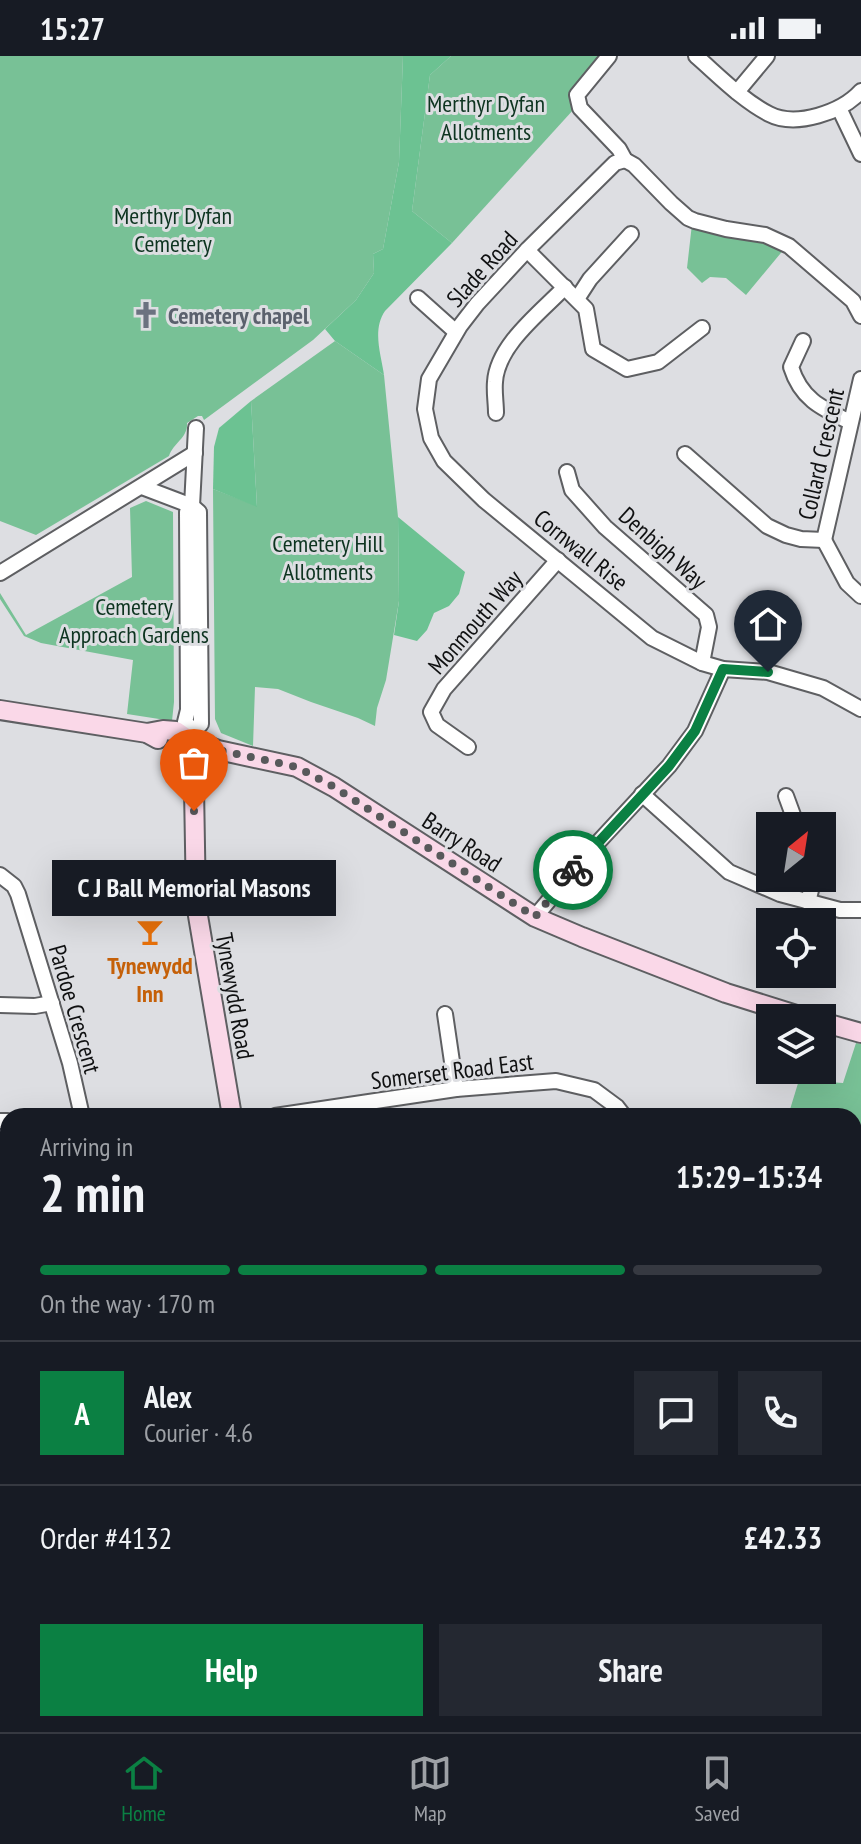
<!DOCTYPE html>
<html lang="en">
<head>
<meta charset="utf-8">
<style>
  body { margin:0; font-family:"PT Sans Narrow",sans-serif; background:#242831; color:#f1f3f6; height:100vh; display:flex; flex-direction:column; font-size:30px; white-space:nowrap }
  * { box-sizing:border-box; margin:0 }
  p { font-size:26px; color:#9ea1a6 }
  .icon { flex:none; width:44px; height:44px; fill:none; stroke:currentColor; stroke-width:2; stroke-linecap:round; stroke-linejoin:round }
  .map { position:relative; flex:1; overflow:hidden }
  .details { position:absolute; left:0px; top:1052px; width:862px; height:624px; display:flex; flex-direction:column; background:#171b24; border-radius:24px 24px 0 0; box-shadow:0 8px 32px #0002 }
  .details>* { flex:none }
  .needle { width:52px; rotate:30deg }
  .tools { position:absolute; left:756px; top:756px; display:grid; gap:16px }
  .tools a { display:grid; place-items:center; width:80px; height:80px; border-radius:0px; background:#171b24; box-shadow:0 8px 32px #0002; font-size:40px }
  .pin { position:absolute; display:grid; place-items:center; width:68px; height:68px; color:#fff; margin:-82px -34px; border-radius:50% 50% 50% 0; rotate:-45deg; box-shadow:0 0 8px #0007 }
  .pin .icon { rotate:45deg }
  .courier { position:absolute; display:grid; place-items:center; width:80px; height:80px; margin:-40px; border:6px solid #0b8043; border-radius:50%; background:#fff; color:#222; box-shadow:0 2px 10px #0007 }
  .bubble { position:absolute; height:56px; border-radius:0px; background:#171b24; box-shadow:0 8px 32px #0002; font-size:26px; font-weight:800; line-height:56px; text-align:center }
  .summary em { font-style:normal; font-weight:800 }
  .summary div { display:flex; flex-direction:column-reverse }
  .summary { display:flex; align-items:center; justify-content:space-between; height:136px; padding:0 40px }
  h1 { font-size:52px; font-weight:800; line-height:60px }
  .bar { display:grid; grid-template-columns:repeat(4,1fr); gap:12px 8px; align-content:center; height:96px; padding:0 40px }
  .bar i { height:10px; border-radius:6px; background:#363941 }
  .bar .selected { background:#0b8043 }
  .bar p { grid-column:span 4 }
  .line { display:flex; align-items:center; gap:20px; padding:0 40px; border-top:2px solid #363941 }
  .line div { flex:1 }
  .round { display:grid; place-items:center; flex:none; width:84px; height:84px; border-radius:0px; background:#242831 }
  .primary-button { display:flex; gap:16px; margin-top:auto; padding:16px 40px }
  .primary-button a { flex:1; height:92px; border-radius:0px; background:#0b8043; color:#fff; font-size:32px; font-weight:800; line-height:92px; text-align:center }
  .primary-button a+a { background:#242831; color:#f1f3f6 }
  .status { display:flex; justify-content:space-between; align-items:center; height:56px; padding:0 40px; background:#171b24; direction:ltr }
  .status svg { height:22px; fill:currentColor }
  .dock { display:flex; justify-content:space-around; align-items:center; height:112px; border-top:2px solid #363941; background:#171b24; font-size:22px; color:#9ea1a6 }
  .dock a { display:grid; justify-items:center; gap:4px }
  .dock .selected { color:#0b8043 }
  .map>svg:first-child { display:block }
  .green { fill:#78c196 }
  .forest { fill:#6cc292 }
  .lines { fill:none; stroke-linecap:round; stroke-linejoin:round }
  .street-casing { stroke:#5e5f62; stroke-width:18 }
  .secondary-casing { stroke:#5e5f62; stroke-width:22 }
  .primary-casing { stroke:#a0577b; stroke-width:24 }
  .street { stroke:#fff; stroke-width:14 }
  .secondary { stroke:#fad8e8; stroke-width:18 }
  .primary { stroke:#f5b1d2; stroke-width:20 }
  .done { stroke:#58595b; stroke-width:8; stroke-dasharray:0 14.4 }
  .route { stroke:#0b8043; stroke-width:10 }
  .labels { text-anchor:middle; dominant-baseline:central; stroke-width:6; stroke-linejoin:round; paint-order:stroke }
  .park-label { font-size:24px; fill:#0d3420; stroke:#dddee2 }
  .street-label { font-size:24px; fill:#101112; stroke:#dddee2 }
  .worship-label { font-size:24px; font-weight:bold; fill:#5b616d; stroke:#dddee2; text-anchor:start }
  .food-label { font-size:24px; font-weight:bold; fill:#c56008; stroke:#dddee2 }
</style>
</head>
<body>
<div class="status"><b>15:27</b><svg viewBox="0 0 49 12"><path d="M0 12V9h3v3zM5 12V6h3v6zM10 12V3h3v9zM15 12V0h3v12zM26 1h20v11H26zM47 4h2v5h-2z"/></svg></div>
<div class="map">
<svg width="861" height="1676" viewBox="0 0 861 1676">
  <rect width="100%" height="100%" fill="#dddee2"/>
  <g class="green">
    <path d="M0 0H403L399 106 383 193 373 198 374 217 356 244 313 284 204 364 202 360H198L187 367C188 382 174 386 169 400L36 479 0 465Z"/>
    <polygon points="451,0 601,0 574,53 452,187 412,155 430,19"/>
    <polygon points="692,168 761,185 785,192 746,239 726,222 710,221 702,227 687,212"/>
    <polygon points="335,285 384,319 398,461 399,545 386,624 377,652 375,670 358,662 311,646 278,633 255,631 253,690 221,677 215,663 213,433 257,450 251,345"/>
    <polygon points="146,445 173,456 174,646 172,665 127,658 133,604 41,587 24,580 0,543 0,537 26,579 132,521 130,452"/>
    <polygon points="856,987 861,988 861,1349 854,1348 854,1060 788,1060 799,1024 843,1027"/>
  </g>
  <g class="forest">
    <path d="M403 0H451L430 19 412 155 452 187 385 255C372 274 381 298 384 319L335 285 325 273 356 244 374 217 373 198 383 193 399 106Z"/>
    <polygon points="251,345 257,451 213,433 214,391 219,372"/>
    <polygon points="398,461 465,516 459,538 449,550 434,557 427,574 417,585 394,579 399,545"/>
  </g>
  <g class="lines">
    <g class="street-casing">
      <g id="street">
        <polyline points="609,0 577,39 580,52 619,93 625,104 634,109 671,147 688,162 695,165 726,173 765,179 789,190 853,245 861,260"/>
        <path d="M696 0C719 20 742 44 769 58 796 72 842 56 861 35"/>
        <polyline points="737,36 767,0"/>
        <polyline points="839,52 861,98"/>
        <polyline points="625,104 615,107 527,194 477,248 460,270 429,323 425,353 431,382 444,405 484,444 652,582 702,607 723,613 768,616 823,632 861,653"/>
        <polyline points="527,194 586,253 593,293 627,313 658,306 702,272"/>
        <polyline points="418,242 456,276"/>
        <polyline points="577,243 590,223 631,178"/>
        <path d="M803 285 791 311C801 343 821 352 850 366"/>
        <path d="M496 357C496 347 494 336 495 326 497 289 541 256 565 231"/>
        <polyline points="196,372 192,450 187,456 188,654 185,666 194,675 197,685"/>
        <polyline points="685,398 767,470 786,479 801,483 824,484"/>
        <polyline points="567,416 572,434 605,471 706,559 709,571 702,607"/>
        <polyline points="142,431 192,450"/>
        <polyline points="192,450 199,456 201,668 194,675"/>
        <polyline points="824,484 861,323"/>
        <polyline points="824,484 847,527 861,540"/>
        <polyline points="0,517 195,397"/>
        <polyline points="468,691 437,669 431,656 444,633 558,504"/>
        <polyline points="642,738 729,816 780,838 840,854 861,854"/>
        <polyline points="786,740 797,770"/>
        <polyline points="0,819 14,830 18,838 70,1007 82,1060"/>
        <polyline points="808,846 814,822"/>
        <polyline points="535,861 591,794 669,710 695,675 723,613"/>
        <polyline points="0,949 35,950 52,947"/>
        <polyline points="445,958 456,1033"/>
        <polyline points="275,1060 456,1033 556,1025 594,1034 617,1051 624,1060"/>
        <polyline points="0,1065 8,1065"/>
        <polyline points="0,1230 8,1230"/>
        <polyline points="0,1498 8,1498"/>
        <polyline points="854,1519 861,1520"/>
        <polyline points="0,1624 8,1624"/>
        <polyline points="854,1633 861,1633"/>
        <polyline points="41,1668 42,1676"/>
        <polyline points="174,1668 175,1676"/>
      </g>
    </g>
    <g class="secondary-casing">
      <g id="secondary">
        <polyline points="0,654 147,677 158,683"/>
        <polyline points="147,677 163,674 176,675 185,681 218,694 297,711 334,731 535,861 582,881 726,937 806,962"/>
        <polyline points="197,685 196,694 189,701 190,721 194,732 196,848 232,1060"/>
        <polyline points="822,966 861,977"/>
        <polyline points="338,1668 339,1676"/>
      </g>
    </g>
    <g class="primary-casing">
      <g id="primary">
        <polyline points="0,1358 8,1358"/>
        <polyline points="854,1365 861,1365"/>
      </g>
    </g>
    <use href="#street" class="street"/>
    <use href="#secondary" class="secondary"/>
    <use href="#primary" class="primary"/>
  </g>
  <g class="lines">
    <path class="done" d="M194 755C194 736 190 719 189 701L196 694 197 685 218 694 297 711 334 731 535 861 573 814"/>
    <polyline class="route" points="573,814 669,710 695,675 723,613 768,616"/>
  </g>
  <defs>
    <g id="church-bare" transform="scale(2.16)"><path d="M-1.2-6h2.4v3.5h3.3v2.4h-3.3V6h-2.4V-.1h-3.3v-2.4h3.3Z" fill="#6b7280" stroke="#dddee2" stroke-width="2.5" paint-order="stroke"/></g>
    <g id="bar-bare" transform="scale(2.16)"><path d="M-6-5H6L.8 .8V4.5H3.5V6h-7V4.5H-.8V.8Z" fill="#e8710a" stroke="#dddee2" stroke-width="2.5" paint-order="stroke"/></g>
  </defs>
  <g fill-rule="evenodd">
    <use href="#church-bare" x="146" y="259"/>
    <use href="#bar-bare" x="150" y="876"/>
  </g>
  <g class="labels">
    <g class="park-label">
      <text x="486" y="47">Merthyr Dyfan<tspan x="486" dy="28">Allotments</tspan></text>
      <text x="173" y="159">Merthyr Dyfan<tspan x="173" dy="28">Cemetery</tspan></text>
      <text x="328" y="487">Cemetery Hill<tspan x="328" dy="28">Allotments</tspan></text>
      <text x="134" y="550">Cemetery<tspan x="134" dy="28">Approach Gardens</tspan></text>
    </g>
    <g class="street-label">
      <text transform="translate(482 213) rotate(-48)">Slade Road</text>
      <text transform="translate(821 398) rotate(-77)">Collard Crescent</text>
      <text transform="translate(663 492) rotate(42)">Denbigh Way</text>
      <text transform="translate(581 494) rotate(39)">Cornwall Rise</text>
      <text transform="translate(475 566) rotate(-49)">Monmouth Way</text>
      <text transform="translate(462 786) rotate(33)">Barry Road</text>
      <text transform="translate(235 940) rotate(80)">Tynewydd Road</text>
      <text transform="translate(75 953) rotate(74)">Pardoe Crescent</text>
      <text transform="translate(452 1015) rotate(-7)">Somerset Road East</text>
    </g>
    <g class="worship-label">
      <text x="168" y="259">Cemetery chapel</text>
    </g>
    <g class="food-label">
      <text x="150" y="909">Tynewydd<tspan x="150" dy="28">Inn</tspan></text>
    </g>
  </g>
</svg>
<div class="tools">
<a><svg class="needle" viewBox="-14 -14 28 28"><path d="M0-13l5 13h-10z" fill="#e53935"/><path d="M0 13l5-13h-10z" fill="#9ea1a6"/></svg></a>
<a><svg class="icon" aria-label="locate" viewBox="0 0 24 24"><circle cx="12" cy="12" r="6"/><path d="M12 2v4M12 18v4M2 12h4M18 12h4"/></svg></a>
<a><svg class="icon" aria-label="layers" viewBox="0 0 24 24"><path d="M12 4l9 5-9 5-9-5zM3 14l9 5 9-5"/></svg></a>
</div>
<div class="pin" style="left:194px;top:755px;background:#ea580c"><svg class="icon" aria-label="bag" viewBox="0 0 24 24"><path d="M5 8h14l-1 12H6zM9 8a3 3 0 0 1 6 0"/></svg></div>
<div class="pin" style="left:768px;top:616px;background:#1f2937"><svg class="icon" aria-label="home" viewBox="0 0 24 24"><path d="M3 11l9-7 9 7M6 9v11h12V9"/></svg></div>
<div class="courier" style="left:573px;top:814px"><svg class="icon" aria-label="bike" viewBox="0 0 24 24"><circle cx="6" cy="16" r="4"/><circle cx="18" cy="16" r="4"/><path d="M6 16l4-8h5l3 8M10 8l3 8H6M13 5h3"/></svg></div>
<div class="bubble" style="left:52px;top:804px;width:284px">C J Ball Memorial Masons</div>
<section class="details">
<div class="summary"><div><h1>2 min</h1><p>Arriving in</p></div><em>15:29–15:34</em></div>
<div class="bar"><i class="selected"></i><i class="selected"></i><i class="selected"></i><i></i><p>On the way · 170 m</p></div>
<div class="line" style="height:144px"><b class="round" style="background:#0b8043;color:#fff">A</b><div><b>Alex</b><p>Courier · 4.6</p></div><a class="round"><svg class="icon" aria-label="chat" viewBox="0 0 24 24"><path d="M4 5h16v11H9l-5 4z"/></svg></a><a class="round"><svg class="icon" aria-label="phone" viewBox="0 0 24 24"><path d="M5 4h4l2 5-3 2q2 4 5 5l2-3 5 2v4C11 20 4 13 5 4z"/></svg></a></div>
<div class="line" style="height:104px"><div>Order #4132</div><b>£42.33</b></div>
<div class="primary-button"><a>Help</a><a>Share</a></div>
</section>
</div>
<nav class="dock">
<a class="selected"><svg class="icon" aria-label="home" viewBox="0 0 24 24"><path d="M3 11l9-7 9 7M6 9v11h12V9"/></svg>Home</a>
<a><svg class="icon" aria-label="map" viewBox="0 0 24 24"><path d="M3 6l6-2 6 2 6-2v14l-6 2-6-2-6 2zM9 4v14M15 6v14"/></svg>Map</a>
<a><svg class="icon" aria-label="saved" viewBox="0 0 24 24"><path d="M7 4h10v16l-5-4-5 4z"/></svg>Saved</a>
</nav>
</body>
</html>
